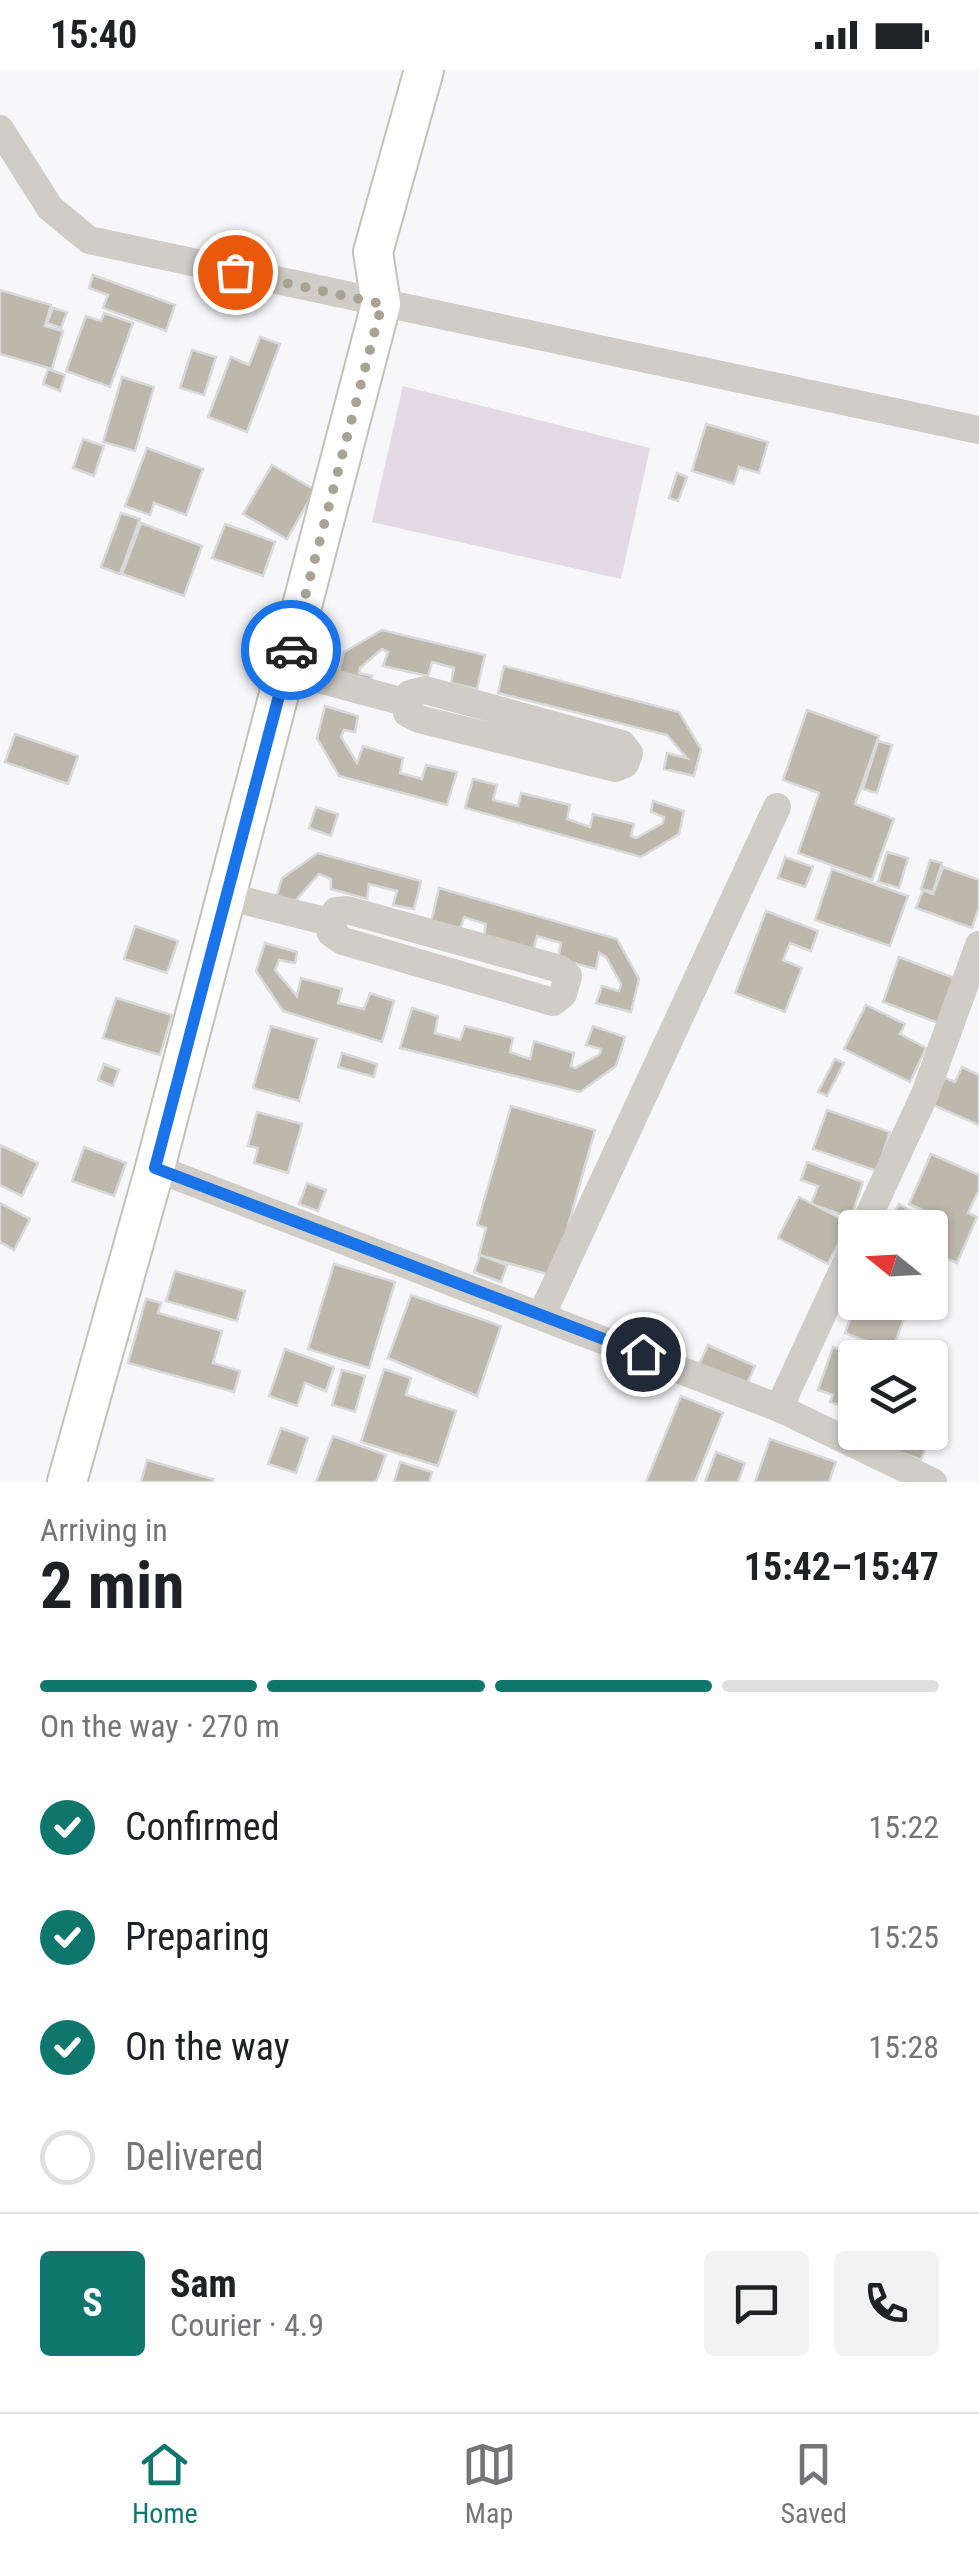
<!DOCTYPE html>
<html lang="en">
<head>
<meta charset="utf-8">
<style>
  body { margin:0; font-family:"Roboto Condensed",sans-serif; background:#f2f2f2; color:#202124; height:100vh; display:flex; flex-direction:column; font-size:38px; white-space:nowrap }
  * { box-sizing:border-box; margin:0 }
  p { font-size:32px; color:#757577 }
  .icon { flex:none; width:55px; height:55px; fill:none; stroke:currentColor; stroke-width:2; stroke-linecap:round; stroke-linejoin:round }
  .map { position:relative; height:1412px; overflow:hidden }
  .panel { display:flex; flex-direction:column; background:#fff; flex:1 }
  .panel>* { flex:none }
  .needle { width:65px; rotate:288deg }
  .controls { position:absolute; left:838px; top:1140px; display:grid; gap:20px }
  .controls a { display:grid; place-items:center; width:110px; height:110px; border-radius:10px; background:#fff; box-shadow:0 2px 8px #0004; font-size:50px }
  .pin { position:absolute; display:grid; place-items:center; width:85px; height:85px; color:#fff; margin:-42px; border:5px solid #fff; border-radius:50%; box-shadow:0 2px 10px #0007 }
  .courier { position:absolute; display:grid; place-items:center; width:100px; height:100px; margin:-50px; border:8px solid #1a73e8; border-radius:50%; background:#fff; color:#222; box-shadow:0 2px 12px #0007 }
  .head em { font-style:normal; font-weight:700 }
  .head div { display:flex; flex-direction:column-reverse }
  .head { display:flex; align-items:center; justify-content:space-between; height:170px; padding:0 40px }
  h1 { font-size:65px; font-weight:700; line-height:75px }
  .bar { display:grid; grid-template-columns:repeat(4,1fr); gap:15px 10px; align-content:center; height:120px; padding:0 40px }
  .bar i { height:12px; border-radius:8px; background:#e0e0e0 }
  .bar .active { background:#0f766e }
  .bar p { grid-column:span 4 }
  .line { display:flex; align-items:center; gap:25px; padding:0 40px; border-top:2px solid #e0e0e0 }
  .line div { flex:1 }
  .round { display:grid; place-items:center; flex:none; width:105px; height:105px; border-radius:10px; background:#f2f2f2 }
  ol { padding:0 40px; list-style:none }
  li { display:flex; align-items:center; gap:30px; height:110px }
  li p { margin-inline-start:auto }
  li .icon { padding:10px; border-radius:50%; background:#0f766e; color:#fff; stroke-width:4 }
  li:last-child { color:#757577 }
  li i { width:55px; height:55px; border:5px solid #e0e0e0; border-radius:50% }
  .status { display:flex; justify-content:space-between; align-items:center; height:70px; padding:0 50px; background:#fff; direction:ltr }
  .status svg { height:28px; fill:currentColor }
  .tab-bar { display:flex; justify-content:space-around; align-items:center; height:140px; border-top:2px solid #e0e0e0; background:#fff; font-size:28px; color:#757577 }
  .tab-bar a { display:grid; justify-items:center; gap:5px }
  .tab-bar .active { color:#0f766e }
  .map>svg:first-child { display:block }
  .green { fill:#e3dae4 }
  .building { fill:#bdb8ac; stroke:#d9d9db; stroke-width:2.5 }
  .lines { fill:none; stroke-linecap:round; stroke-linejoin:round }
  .secondary-casing { stroke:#c4c1b8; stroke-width:42 }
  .street { stroke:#cfcdc6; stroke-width:28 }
  .secondary { stroke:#fff; stroke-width:38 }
  .done { stroke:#a9a394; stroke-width:10; stroke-dasharray:0 18 }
  .route { stroke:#1a73e8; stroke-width:12 }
</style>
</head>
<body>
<div class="status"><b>15:40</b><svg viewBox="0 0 49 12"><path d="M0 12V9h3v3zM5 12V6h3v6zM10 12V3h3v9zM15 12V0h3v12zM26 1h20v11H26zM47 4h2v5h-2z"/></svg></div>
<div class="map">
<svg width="979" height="1412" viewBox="0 0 979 1412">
  <rect width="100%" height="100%" fill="#f7f6f9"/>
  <polygon class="green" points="403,316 650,378 621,509 372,452"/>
  <g class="building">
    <polygon points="93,205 175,235 166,261 103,238 108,225 89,218"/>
    <polygon points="0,220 51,235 45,256 63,261 52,299 0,284"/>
    <polygon points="53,238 67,242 61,258 47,253"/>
    <polygon points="104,243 133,253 110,317 66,301 86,246 101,251"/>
    <polygon points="260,267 280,274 247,362 208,347 231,287 249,295"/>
    <polygon points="192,280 216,287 204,325 180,318"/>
    <polygon points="48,299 65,305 60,321 43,314"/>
    <polygon points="122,307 154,317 135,381 103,372"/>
    <polygon points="706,354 768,372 759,403 739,397 734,414 692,401"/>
    <polygon points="83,369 104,376 94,406 73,398"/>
    <polygon points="147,378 203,399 186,445 154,433 150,445 125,436"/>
    <polygon points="272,395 315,420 287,469 243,444"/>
    <polygon points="677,403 687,407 678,431 669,428"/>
    <polygon points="121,443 140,449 120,504 101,497"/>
    <polygon points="141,453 202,476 184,526 122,504"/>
    <polygon points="225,454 275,472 263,506 212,488"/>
    <polygon points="382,560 485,585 477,619 451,613 454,598 432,592 428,606 383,596 388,582 382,579 360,598 359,603 372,606 368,619 337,609 344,582"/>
    <polygon points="504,596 679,642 701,679 694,706 664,699 667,683 687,688 667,665 498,623"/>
    <polygon points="325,636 358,646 355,662 344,660 341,667 357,693 363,676 403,688 400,703 422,709 426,695 457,702 447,735 339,706 317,668"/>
    <polygon points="807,640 879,666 855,734 894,749 872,810 798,783 819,723 783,710"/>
    <polygon points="15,664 78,686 68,714 5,692"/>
    <polygon points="878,671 892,675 877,723 863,719"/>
    <polygon points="473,709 497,715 493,730 518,736 521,723 570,735 567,749 590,757 593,744 634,754 631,766 636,768 663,753 664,747 651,742 653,731 684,741 679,764 641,787 465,738"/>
    <polygon points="316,737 338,744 331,766 309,758"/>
    <polygon points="887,782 908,788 899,818 878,812"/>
    <polygon points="318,783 421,811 414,839 393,835 397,821 369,814 367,829 331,819 331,809 319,804 296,830 274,835 282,808"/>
    <polygon points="785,787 813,797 805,817 778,808"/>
    <polygon points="930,790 942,793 933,822 921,819"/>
    <polygon points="943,797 979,810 979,837 972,858 916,838 923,820 933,824"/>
    <polygon points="832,799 908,826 890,876 815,850"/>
    <polygon points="439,818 617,869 639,909 631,942 596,933 602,916 619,921 621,914 606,887 599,883 596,899 558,889 561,873 537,866 533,881 484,867 486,854 464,847 460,860 431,852"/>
    <polygon points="766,841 818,861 811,881 790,873 783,890 802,898 785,942 735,923"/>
    <polygon points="135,856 178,871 167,903 124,889"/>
    <polygon points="265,873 297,882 295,893 279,890 275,900 297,926 301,908 342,919 338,933 364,939 370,923 394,931 382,972 283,941 256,901"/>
    <polygon points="899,887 957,909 941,954 883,932"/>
    <polygon points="116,928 172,945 160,985 103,968"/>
    <polygon points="866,935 905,954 900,964 926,978 910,1012 844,979"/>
    <polygon points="412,938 438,946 435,963 460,970 465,956 513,968 510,982 530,989 534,971 574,983 571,996 575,998 600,984 601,979 586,975 593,956 625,967 616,996 580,1022 400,978"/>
    <polygon points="271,956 317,969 299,1031 253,1018"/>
    <polygon points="342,983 377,994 374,1007 338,997"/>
    <polygon points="835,989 844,993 827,1026 818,1022"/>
    <polygon points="104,994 119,1000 113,1016 98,1010"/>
    <polygon points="962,997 979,1005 979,1055 931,1034 943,1007 955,1012"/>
    <polygon points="511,1036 595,1060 554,1206 479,1185 486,1158 477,1155"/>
    <polygon points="827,1040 890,1062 877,1101 813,1079"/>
    <polygon points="257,1042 302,1054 288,1103 254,1093 258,1078 248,1076"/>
    <polygon points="0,1075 38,1093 22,1126 0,1115"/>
    <polygon points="84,1077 126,1093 114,1126 72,1111"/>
    <polygon points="931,1084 979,1105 979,1120 968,1143 977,1147 957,1193 930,1181 929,1158 934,1145 909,1134"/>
    <polygon points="807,1092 863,1112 851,1148 811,1134 818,1116 801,1110"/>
    <polygon points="307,1113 326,1120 318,1141 299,1134"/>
    <polygon points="799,1127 849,1153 828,1194 778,1168"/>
    <polygon points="0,1133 30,1149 14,1180 0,1172"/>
    <polygon points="899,1134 917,1145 910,1158 887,1156"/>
    <polygon points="921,1141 932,1147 926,1158 913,1158"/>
    <polygon points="480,1185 507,1195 501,1212 474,1202"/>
    <polygon points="334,1194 395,1212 369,1298 308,1279"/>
    <polygon points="175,1201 245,1221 237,1251 166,1231"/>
    <polygon points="411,1225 501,1256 477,1326 388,1288"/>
    <polygon points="146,1229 161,1233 158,1243 222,1261 213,1293 240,1301 234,1322 128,1293"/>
    <polygon points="856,1232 879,1232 906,1243 892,1281 845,1263"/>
    <polygon points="708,1275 755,1296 746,1316 699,1295"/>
    <polygon points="833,1277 863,1288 855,1288 855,1341 830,1332 833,1325 818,1320"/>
    <polygon points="285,1279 334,1297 326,1321 305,1313 297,1336 269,1326"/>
    <polygon points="384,1299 411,1308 406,1325 456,1341 438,1396 361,1372"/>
    <polygon points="342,1300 365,1306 355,1342 332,1335"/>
    <polygon points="681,1326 723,1343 695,1412 646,1412"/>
    <polygon points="930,1343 938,1346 921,1390 881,1375 886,1362 930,1362"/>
    <polygon points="281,1358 308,1368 296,1403 268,1394"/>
    <polygon points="333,1366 386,1385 376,1412 316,1412"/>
    <polygon points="770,1369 836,1392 829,1412 755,1412"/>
    <polygon points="716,1382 745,1393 738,1412 705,1412"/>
    <polygon points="147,1390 213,1409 212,1412 141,1412"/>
    <polygon points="400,1392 432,1402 429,1412 394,1412"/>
  </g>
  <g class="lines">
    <g class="secondary-casing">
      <polyline id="secondary" points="67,1412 155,1098 381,234 373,182 424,0"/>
    </g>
    <g class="street">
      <polyline points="0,59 50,138 89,170 979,360"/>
      <polyline points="285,600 408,633"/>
      <polygon points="425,620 622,674 629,683 625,694 615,698 419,649 407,643 410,624"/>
      <polyline points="226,826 333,853"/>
      <polygon points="347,840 560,899 568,906 563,924 553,932 343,871 331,863 336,841"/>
      <polyline points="155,1098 779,1338 933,1412"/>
      <polyline points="863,1158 925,1024 979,875"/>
      <polyline points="542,1244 777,737"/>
      <polyline points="779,1338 855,1174"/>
    </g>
    <use href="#secondary" class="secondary"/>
  </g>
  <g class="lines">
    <polyline class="done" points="235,202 382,234 291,580"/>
    <polyline class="route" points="291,580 155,1098 643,1284"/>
  </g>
</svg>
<div class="controls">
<a><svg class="needle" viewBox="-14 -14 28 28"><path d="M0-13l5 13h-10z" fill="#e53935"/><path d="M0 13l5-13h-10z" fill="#757577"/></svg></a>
<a><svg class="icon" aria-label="layers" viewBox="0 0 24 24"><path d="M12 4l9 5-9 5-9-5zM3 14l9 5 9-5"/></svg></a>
</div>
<div class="pin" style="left:235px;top:202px;background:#ea580c"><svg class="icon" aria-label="bag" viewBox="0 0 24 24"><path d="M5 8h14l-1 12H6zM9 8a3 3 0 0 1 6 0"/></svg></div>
<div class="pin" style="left:643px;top:1284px;background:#1f2937"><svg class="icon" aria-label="home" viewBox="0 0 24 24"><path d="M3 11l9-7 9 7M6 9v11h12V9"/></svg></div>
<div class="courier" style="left:291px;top:580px"><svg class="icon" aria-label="car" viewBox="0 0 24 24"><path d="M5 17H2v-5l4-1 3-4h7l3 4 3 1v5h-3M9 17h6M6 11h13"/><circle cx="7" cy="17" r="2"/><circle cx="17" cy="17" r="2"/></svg></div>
</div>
<section class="panel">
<div class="head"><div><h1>2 min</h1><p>Arriving in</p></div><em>15:42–15:47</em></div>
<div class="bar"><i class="active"></i><i class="active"></i><i class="active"></i><i></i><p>On the way · 270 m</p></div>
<ol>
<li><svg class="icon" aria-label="check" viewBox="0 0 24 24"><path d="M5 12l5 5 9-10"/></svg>Confirmed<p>15:22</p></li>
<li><svg class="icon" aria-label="check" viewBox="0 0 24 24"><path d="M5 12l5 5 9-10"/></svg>Preparing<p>15:25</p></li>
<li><svg class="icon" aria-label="check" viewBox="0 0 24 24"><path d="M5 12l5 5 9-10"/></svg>On the way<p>15:28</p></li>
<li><i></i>Delivered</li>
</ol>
<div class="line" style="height:180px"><b class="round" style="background:#0f766e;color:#fff">S</b><div><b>Sam</b><p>Courier · 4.9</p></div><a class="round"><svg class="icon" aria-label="chat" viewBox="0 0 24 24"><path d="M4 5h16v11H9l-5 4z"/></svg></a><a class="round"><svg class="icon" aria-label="phone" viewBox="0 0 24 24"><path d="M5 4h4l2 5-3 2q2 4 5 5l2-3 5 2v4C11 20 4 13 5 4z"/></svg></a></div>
</section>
<nav class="tab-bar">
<a class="active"><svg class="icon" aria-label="home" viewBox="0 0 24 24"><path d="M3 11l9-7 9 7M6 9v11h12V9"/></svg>Home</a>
<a><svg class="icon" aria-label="map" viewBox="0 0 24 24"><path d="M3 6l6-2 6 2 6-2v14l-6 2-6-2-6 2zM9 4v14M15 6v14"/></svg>Map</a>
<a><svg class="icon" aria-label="saved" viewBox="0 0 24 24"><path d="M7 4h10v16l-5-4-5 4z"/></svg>Saved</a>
</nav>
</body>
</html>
